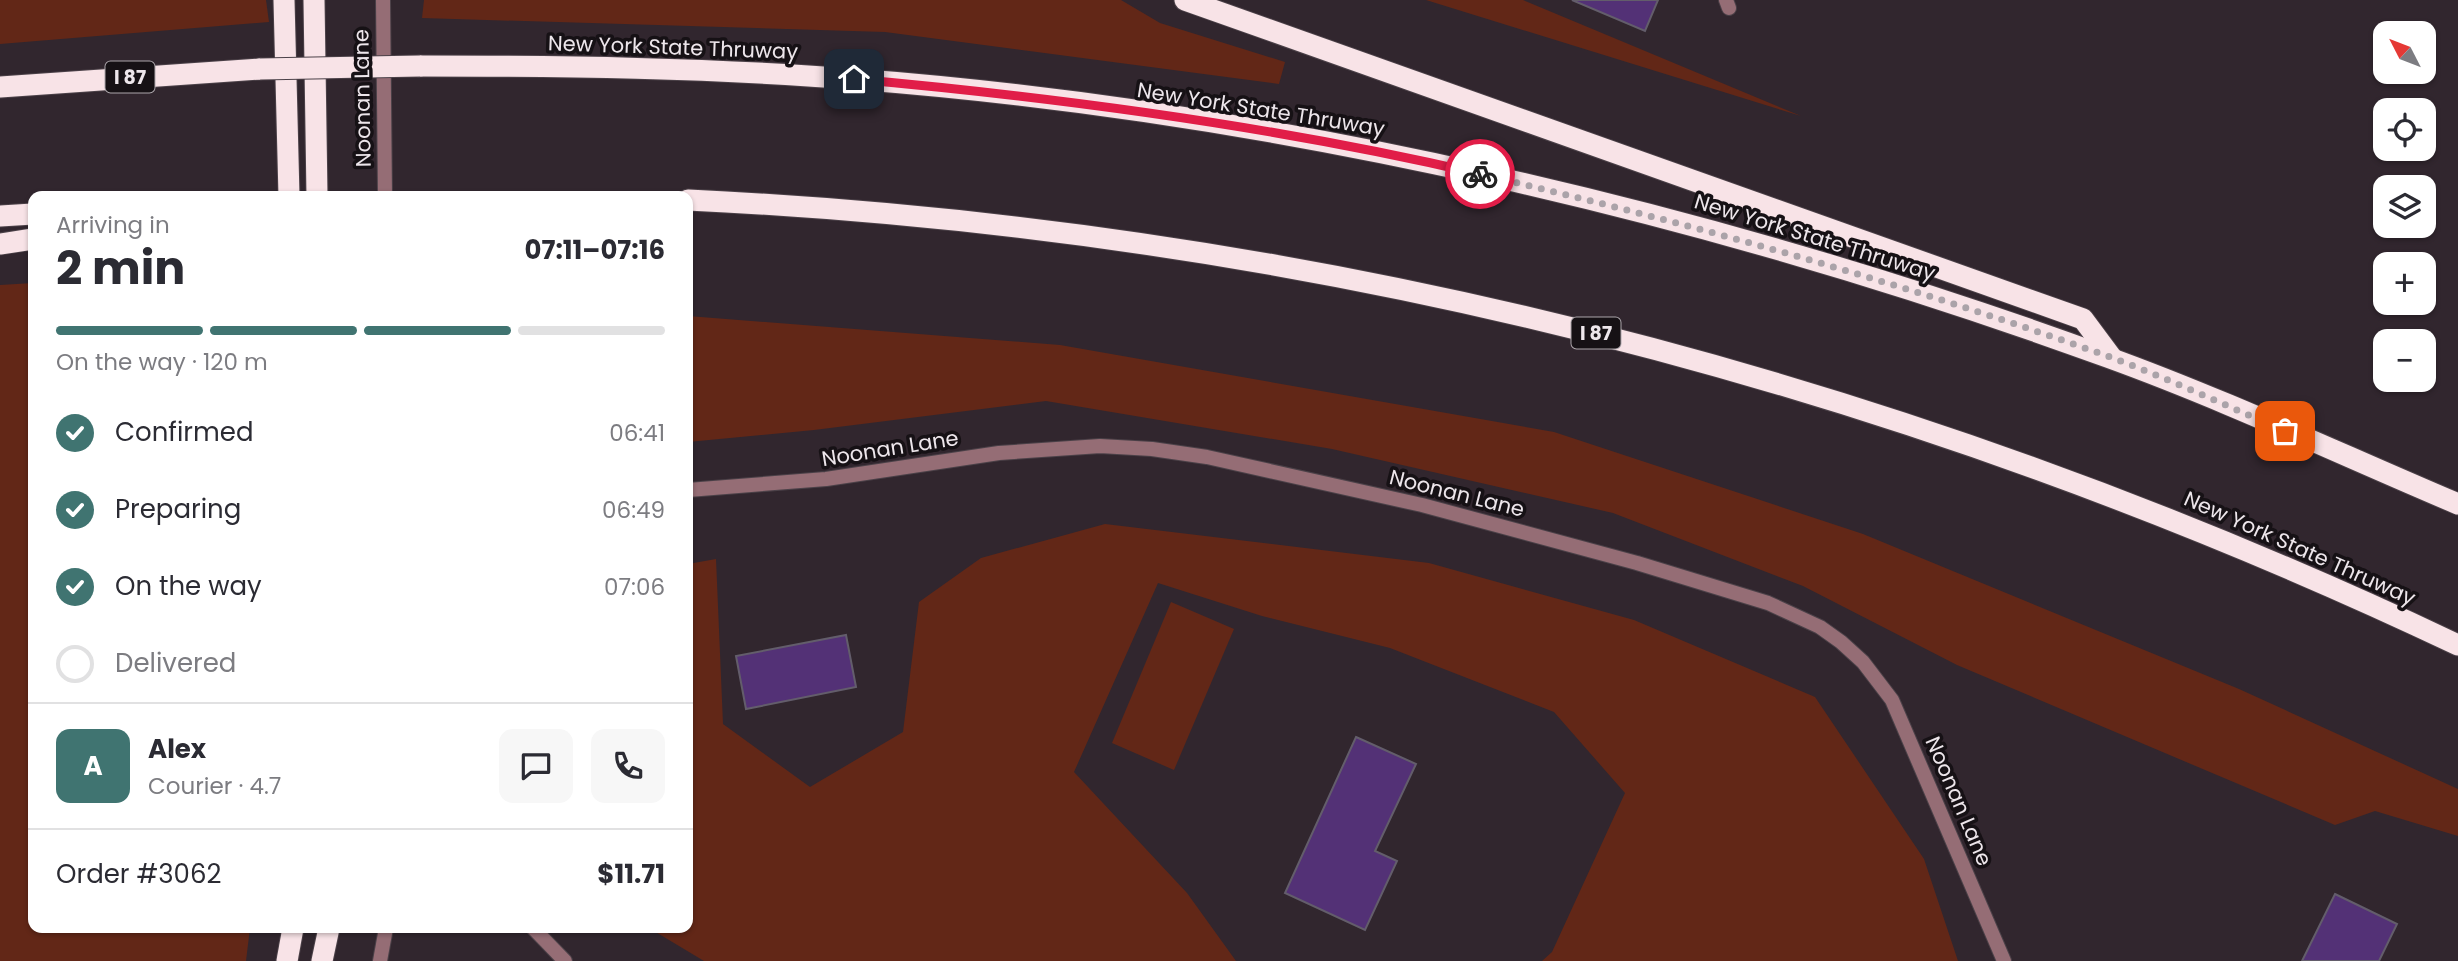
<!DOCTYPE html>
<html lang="en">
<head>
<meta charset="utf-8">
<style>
  body { margin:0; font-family:Poppins,sans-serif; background:#f7f7f7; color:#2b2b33; height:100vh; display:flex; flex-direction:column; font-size:26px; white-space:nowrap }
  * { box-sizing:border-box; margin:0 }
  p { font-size:23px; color:#7c7c81 }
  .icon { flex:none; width:38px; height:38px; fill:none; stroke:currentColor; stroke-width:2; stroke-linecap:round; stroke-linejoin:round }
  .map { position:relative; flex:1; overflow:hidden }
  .sheet { position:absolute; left:28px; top:191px; width:665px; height:742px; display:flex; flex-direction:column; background:#fff; border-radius:14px; box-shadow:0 2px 5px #0004 }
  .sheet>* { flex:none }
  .needle { width:46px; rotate:312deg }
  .tools { position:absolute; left:2373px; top:21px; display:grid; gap:14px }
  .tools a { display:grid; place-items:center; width:63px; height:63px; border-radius:14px; background:#fff; box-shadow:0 2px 5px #0004; font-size:35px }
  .pin { position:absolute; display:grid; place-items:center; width:60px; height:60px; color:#fff; margin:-30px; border-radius:14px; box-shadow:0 4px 10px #0006 }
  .courier { position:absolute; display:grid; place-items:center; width:70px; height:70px; margin:-35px; border:5px solid #e11d48; border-radius:50%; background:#fff; color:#222; box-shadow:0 2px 9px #0007 }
  .head em { font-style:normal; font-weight:700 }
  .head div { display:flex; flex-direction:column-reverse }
  .head { display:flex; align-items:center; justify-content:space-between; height:119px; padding:0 28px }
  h1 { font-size:46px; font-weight:700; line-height:52px }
  .bar { display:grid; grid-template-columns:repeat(4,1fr); gap:10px 7px; align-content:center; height:84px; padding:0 28px }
  .bar i { height:9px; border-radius:5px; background:#e1e1e2 }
  .bar .active { background:#407471 }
  .bar p { grid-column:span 4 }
  .line { display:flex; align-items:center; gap:18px; padding:0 28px; border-top:2px solid #e1e1e2 }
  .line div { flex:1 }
  .round { display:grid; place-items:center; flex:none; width:74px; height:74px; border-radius:14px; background:#f7f7f7 }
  ol { padding:0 28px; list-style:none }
  li { display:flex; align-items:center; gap:21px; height:77px }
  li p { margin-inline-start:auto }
  li .icon { padding:7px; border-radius:50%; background:#407471; color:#fff; stroke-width:4 }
  li:last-child { color:#7c7c81 }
  li i { width:38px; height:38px; border:4px solid #e1e1e2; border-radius:50% }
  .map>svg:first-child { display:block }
  .green { fill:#622717 }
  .building { fill:#533176; stroke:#635d6b; stroke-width:2 }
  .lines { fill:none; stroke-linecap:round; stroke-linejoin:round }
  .lane-casing { stroke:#4b4148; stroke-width:16 }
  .street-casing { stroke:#4b4148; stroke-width:16 }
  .highway-casing { stroke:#4b4148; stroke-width:23 }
  .lane { stroke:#956d75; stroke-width:14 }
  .street { stroke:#956d75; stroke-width:14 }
  .highway { stroke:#f8e3e7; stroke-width:21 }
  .highway-bridge-casing { stroke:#4b4148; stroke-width:23; stroke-linecap:butt }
  .highway-bridge { stroke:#f8e3e7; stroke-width:21 }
  .done { stroke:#aba3a9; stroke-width:7; stroke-dasharray:0 12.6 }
  .route { stroke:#e11d48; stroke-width:9 }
  .labels { text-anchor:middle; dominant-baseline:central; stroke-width:7; stroke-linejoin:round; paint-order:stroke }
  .shield { fill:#161115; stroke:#aca6ab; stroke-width:2 }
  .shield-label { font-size:19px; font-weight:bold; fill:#ede6eb }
  .street-label { font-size:21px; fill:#ede6eb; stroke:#161115 }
</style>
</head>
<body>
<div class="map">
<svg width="2458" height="961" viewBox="0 0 2458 961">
  <rect width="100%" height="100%" fill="#31262e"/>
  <g class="green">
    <polygon points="0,0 266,0 269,22 0,44"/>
    <polygon points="424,0 1121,0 1160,23 1285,62 1279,84 885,32 422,18"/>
    <polygon points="1426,0 1523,0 1801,116"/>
    <polygon points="33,283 33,928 250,928 246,961 0,961 0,285"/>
    <polygon points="688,316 1060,345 1554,432 1863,534 2239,689 2458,789 2458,836 2375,811 2335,825 1957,665 1803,586 1613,513 1332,449 1046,401 814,430 688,442"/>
    <polygon points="1105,524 1429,563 1634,620 1815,697 1924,859 1958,961 1542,961 1552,952 1625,793 1554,712 1390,648 1262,616 1158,583 1074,772 1187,893 1236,961 704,961 649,928 688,928 688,564 716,559 723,724 810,787 903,732 919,602 981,558"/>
    <polygon points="1171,602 1234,629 1174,770 1112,743"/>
  </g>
  <g class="building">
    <polygon points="1572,0 1658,0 1645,31"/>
    <polygon points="846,635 856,687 746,709 736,656"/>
    <polygon points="1356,737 1416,764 1375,851 1397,861 1365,930 1285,893"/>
    <polygon points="2335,894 2397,924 2379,961 2302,961"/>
  </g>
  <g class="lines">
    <g class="lane-casing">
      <g id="lane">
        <polyline points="1726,0 1729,8"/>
        <polyline points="533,928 565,961"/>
        <polyline points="380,961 386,928"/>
      </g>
    </g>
    <g class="street-casing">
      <g id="street">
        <polyline points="383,0 385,196"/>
        <polyline points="688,490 826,479 999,453 1100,446 1152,449 1207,457 1422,505 1637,563 1768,603 1820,627 1841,642 1863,662 1892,700 2004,961"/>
      </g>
    </g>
    <g class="highway-casing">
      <g id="highway">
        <polyline points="284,0 289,196"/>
        <polyline points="314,0 317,196"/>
        <polyline points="1185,0 2083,319 2112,358"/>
        <path d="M420 66C565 66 709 68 853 79 1275 111 1710 212 2107 357 2226 400 2342 455 2458 504"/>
        <polyline points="0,87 260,69"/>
        <path d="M688 200C1307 229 1899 380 2458 645"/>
        <polyline points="0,216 33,214"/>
        <polyline points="0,244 33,239"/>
        <polyline points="287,961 293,928"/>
        <polyline points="322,961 329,928"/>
      </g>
    </g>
    <use href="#lane" class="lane"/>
    <use href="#street" class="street"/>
    <use href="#highway" class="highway"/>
    <g class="highway-bridge-casing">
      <polyline id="highway-bridge" points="260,69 420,66"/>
    </g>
    <use href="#highway-bridge" class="highway-bridge"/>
  </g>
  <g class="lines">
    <path class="done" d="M1480 174C1693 224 1904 283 2110 357 2169 379 2227 406 2285 431"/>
    <path class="route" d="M854 79C1064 98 1275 126 1480 174"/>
  </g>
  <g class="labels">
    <g class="shield">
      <rect x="105.5" y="61.5" width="49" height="31" rx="5"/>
      <rect x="1571.5" y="317.5" width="49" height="31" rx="5"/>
    </g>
    <g class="shield-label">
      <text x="130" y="77">I 87</text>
      <text x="1596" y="333">I 87</text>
    </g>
    <g class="street-label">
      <text transform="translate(673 47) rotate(2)">New York State Thruway</text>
      <text transform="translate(362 98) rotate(-91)">Noonan Lane</text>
      <text transform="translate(1261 109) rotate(9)">New York State Thruway</text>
      <text transform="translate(1815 237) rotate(17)">New York State Thruway</text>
      <text transform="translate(890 448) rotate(-9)">Noonan Lane</text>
      <text transform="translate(1457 493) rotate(14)">Noonan Lane</text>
      <text transform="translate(2300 548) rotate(24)">New York State Thruway</text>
      <text transform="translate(1959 801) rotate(67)">Noonan Lane</text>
    </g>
  </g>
</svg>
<div class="tools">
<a><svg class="needle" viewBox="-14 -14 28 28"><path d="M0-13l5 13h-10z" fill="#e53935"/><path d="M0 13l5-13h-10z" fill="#7c7c81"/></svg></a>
<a><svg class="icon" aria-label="locate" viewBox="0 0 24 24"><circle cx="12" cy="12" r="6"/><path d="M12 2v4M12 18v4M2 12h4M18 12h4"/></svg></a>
<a><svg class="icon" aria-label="layers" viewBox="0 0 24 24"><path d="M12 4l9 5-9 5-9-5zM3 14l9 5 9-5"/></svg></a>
<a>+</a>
<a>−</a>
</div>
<div class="pin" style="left:2285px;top:431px;background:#ea580c"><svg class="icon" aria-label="bag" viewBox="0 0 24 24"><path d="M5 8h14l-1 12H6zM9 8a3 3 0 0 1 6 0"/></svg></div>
<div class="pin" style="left:854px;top:79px;background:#1f2937"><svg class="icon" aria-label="home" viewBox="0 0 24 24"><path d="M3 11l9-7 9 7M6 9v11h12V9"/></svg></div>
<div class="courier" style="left:1480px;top:174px"><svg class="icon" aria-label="bike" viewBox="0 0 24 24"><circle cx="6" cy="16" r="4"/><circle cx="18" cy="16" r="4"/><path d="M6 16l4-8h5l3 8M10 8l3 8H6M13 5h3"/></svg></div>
<section class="sheet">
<div class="head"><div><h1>2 min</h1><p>Arriving in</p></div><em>07:11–07:16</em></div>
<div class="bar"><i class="active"></i><i class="active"></i><i class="active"></i><i></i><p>On the way · 120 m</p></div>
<ol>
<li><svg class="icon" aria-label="check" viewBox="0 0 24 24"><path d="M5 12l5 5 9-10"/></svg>Confirmed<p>06:41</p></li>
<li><svg class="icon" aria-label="check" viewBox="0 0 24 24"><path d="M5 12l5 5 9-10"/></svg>Preparing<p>06:49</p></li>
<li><svg class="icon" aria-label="check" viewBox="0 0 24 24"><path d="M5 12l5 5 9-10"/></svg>On the way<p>07:06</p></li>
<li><i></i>Delivered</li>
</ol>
<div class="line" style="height:126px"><b class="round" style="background:#407471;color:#fff">A</b><div><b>Alex</b><p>Courier · 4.7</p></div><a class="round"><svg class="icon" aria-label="chat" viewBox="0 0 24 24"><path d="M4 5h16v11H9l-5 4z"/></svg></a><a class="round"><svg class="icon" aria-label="phone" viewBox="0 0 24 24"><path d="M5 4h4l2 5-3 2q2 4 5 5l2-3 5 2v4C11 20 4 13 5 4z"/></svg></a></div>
<div class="line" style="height:91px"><div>Order #3062</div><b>$11.71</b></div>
</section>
</div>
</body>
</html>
